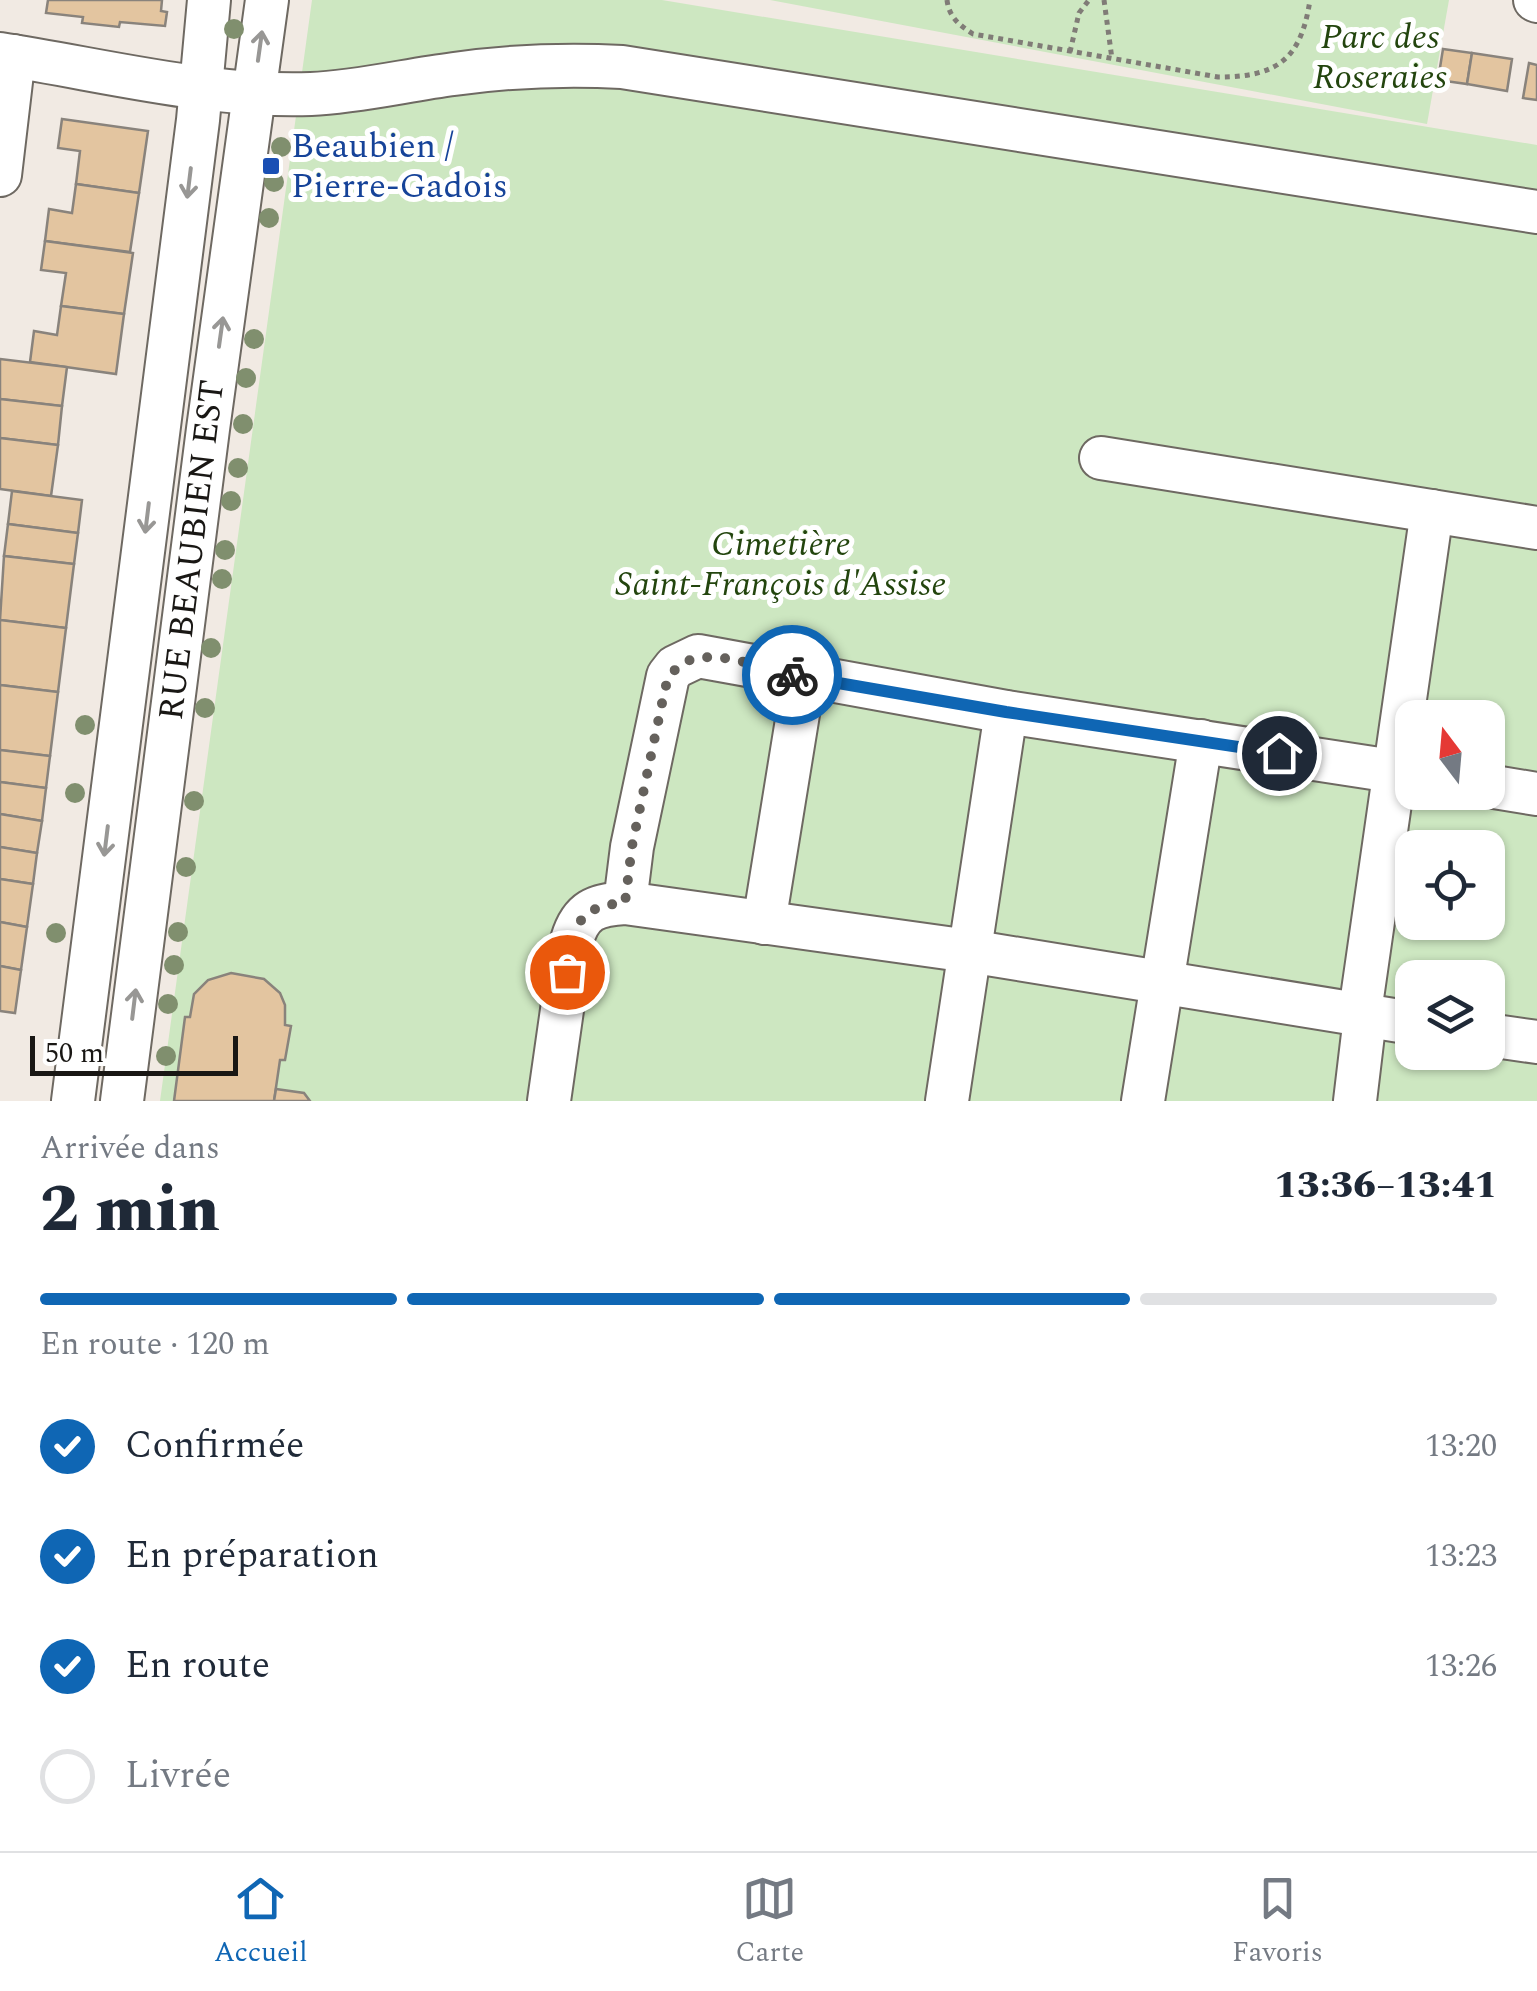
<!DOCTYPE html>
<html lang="fr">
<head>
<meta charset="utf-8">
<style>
  body { margin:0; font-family:Spectral,serif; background:#f2f2f3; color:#1f2937; height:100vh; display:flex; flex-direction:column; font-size:38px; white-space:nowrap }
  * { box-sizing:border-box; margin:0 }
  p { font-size:32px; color:#747a83 }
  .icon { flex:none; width:55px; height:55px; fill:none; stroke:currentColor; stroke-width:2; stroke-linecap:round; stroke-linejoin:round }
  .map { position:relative; height:1101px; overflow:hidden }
  .panel { display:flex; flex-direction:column; background:#fff; flex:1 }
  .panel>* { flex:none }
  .needle { width:65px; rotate:344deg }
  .buttons { position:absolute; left:1395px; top:700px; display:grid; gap:20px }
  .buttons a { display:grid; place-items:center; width:110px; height:110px; border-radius:20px; background:#fff; box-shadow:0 2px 8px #0004; font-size:50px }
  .scale { position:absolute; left:30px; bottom:25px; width:208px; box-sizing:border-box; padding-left:10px; border:5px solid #191714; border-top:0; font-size:28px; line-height:35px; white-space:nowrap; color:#191714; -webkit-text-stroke:8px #fff; paint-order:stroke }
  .pin { position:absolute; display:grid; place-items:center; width:85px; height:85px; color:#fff; margin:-42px; border:5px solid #fff; border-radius:50%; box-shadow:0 2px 10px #0007 }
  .courier { position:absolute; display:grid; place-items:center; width:100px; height:100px; margin:-50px; border:8px solid #0f66b4; border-radius:50%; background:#fff; color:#222; box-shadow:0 2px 12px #0007 }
  .summary em { font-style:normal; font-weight:800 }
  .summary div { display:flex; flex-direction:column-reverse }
  .summary { display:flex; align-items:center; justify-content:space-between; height:170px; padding:0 40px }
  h1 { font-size:65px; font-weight:800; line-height:75px }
  .bar { display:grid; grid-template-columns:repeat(4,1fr); gap:15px 10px; align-content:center; height:120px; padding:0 40px }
  .bar i { height:12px; border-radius:8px; background:#e0e1e3 }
  .bar .active { background:#0f66b4 }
  .bar p { grid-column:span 4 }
  ol { padding:0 40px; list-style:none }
  li { display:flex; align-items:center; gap:30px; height:110px }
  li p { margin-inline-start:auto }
  li .icon { padding:10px; border-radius:50%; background:#0f66b4; color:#fff; stroke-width:4 }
  li:last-child { color:#747a83 }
  li i { width:55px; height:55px; border:5px solid #e0e1e3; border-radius:50% }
  .tabs { display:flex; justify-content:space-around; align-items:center; height:140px; border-top:2px solid #e0e1e3; background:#fff; font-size:28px; color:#747a83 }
  .tabs a { display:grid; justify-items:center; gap:5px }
  .tabs .active { color:#0f66b4 }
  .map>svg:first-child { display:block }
  .green { fill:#cde7c1; fill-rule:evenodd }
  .building { fill:#e3c5a0; stroke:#89837c; stroke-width:2.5 }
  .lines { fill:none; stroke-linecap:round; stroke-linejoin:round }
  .minor-casing { stroke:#6e6962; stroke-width:46 }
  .path { stroke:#807c77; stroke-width:5; stroke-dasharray:5 5; stroke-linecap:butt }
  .minor { stroke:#fff; stroke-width:42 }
  .tree { fill:#808f6e }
  .oneway { stroke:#989795 }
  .done { stroke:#65615c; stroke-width:10; stroke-dasharray:0 18 }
  .route { stroke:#0f66b4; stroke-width:12 }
  .transit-dot { fill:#1a4fb4; stroke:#fff; stroke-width:4 }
  .labels { text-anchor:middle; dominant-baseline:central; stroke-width:10; stroke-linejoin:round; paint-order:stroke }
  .park-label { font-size:35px; font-style:italic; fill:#23450e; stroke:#fff }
  .transit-label { font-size:35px; fill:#164399; stroke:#fff; text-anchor:start }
  .street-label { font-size:35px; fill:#191714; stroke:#fff }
</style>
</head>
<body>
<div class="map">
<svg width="1537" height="1101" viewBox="0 0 1537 1101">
  <rect width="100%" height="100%" fill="#f1eae3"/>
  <g class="green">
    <path d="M312 0H662L1537 145V1101H160ZM1412 718H1488V792H1412ZM1412 848H1488V922H1412ZM1412 978H1488V1052H1412Z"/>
    <polygon points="770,0 1449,0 1427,124"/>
  </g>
  <g class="building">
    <polygon points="48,0 162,0 161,11 167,12 165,26 120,22 119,27 82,23 83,17 46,13"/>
    <polygon points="1443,49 1472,53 1467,84 1438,80"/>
    <polygon points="1472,53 1512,59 1507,91 1467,84"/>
    <polygon points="1529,63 1537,65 1537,100 1523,98"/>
    <polygon points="62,119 148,131 139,193 76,184 80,151 58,148"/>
    <polygon points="76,184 139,193 130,252 45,241 49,209 72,213"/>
    <polygon points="45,241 133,253 124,314 61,306 66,273 41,270"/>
    <polygon points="61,306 124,314 116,374 30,362 34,331 57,335"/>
    <polygon points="0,359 67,367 62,406 0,399"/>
    <polygon points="0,399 62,406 58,445 0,438"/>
    <polygon points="0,438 58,445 51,496 0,489"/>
    <polygon points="12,491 82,500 78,533 8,524"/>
    <polygon points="8,524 78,533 74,564 4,556"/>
    <polygon points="4,556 74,564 66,628 0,620"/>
    <polygon points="0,620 66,628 58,692 0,685"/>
    <polygon points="0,685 58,692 50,756 0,750"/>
    <polygon points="0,750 50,756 46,788 0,782"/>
    <polygon points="0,782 46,788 42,821 0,814"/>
    <polygon points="0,814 42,821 37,853 0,847"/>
    <polygon points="0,847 37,853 33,884 0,879"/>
    <polygon points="0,879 33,884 27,927 0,922"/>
    <polygon points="0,922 27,927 21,970 0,966"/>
    <polygon points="0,966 21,970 15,1013 0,1011"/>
    <polygon points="231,973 264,979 280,993 285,1005 285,1025 291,1026 285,1060 280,1060 274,1101 174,1101 185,1017 190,1017 194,994 208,980"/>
    <polygon points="276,1089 304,1093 310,1101 274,1101"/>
  </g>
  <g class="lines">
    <g class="minor-casing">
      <g id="minor">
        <polyline points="1535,0 1537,1"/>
        <path d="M0 54C99 69 211 98 311 94 358 92 407 80 454 74 511 66 565 64 622 67L1537 212"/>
        <polyline points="0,175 14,56"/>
        <polyline points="1101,458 1537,528"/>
        <polyline points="1488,786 1537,794"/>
        <polyline points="625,903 632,847 668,676 675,667 698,656 1006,712 1412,774"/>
        <polyline points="764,923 804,677"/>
        <polyline points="1488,1035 1537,1042"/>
        <polyline points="73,1101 198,120 209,0"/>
        <polyline points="122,1101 208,429 267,0"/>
        <path d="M549 1101 572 940C581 910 595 905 625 903L969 951 1412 1023"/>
        <polyline points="947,1101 1006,712"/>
        <polyline points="1143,1101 1201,741"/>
        <polyline points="1355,1101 1363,1034 1362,998 1432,511"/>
      </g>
    </g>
    <g class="path">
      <path d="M947 0C949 17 959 25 973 34L1218 77C1278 77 1301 59 1310 0"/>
      <polyline points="1104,0 1112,59"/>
      <polyline points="1070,52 1079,13 1089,0"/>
    </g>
    <use href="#minor" class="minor"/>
  </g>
  <g class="tree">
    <circle cx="234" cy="29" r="10"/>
    <circle cx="281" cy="147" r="10"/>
    <circle cx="274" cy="182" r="10"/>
    <circle cx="269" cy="218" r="10"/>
    <circle cx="254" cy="339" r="10"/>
    <circle cx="246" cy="378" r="10"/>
    <circle cx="243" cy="424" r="10"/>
    <circle cx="238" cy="468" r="10"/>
    <circle cx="231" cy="501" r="10"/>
    <circle cx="225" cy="550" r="10"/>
    <circle cx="222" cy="579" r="10"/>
    <circle cx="211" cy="648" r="10"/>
    <circle cx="205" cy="708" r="10"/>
    <circle cx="85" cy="725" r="10"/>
    <circle cx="75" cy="793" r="10"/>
    <circle cx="194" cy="801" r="10"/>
    <circle cx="186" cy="867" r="10"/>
    <circle cx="178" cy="932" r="10"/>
    <circle cx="56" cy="933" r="10"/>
    <circle cx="174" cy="965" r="10"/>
    <circle cx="168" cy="1004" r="10"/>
    <circle cx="166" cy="1056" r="10"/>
  </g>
  <defs><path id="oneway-shaft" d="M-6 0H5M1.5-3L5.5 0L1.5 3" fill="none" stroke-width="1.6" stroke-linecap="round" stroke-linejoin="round" transform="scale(2.5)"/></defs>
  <g class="oneway">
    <use href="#oneway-shaft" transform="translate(260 46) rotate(-82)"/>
    <use href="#oneway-shaft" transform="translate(189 183) rotate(97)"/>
    <use href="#oneway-shaft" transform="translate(221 332) rotate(-82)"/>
    <use href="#oneway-shaft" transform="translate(147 518) rotate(97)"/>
    <use href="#oneway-shaft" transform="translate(106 841) rotate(97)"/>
    <use href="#oneway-shaft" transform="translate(134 1004) rotate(-83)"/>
  </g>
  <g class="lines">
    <path class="done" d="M567 972C573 929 575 906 625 903L632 846 665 689C680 633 753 666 792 675"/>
    <polyline class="route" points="792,675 1006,712 1279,753"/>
  </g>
  <rect class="transit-dot" x="261" y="156" width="20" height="20" rx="5"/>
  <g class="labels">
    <g class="park-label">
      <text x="1380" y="37">Parc des<tspan x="1380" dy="40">Roseraies</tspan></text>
      <text x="781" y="544">Cimetière<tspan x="781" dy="40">Saint-François d'Assise</tspan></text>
    </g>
    <g class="transit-label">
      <text x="291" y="146">Beaubien /<tspan x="291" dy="40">Pierre-Gadois</tspan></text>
    </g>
    <g class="street-label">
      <text transform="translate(192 550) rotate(-83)">RUE BEAUBIEN EST</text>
    </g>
  </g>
</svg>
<div class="buttons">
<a><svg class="needle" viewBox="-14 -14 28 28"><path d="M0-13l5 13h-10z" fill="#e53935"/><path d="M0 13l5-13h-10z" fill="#747a83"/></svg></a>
<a><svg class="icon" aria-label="locate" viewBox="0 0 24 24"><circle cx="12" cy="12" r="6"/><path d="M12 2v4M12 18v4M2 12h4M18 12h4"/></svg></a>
<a><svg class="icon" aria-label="layers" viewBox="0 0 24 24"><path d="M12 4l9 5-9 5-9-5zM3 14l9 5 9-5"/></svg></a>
</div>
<div class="scale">50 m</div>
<div class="pin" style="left:567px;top:972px;background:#ea580c"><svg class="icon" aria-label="bag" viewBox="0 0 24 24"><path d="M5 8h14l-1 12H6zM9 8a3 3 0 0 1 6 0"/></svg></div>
<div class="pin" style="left:1279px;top:753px;background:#1f2937"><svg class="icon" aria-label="home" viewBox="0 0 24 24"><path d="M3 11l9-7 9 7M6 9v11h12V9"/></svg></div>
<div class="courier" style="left:792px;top:675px"><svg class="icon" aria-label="bike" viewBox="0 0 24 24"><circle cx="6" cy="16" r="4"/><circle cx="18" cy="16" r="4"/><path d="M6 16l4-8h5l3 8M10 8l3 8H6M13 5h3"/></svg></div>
</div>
<section class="panel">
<div class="summary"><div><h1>2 min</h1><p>Arrivée dans</p></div><em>13:36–13:41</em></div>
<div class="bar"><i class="active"></i><i class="active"></i><i class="active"></i><i></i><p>En route · 120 m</p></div>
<ol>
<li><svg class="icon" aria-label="check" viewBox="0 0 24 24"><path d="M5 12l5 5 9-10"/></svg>Confirmée<p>13:20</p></li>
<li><svg class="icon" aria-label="check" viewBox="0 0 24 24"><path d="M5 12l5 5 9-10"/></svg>En préparation<p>13:23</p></li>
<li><svg class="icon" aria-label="check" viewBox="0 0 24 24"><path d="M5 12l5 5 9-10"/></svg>En route<p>13:26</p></li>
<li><i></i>Livrée</li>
</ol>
</section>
<nav class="tabs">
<a class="active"><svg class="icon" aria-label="home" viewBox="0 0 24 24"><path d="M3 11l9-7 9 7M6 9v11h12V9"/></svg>Accueil</a>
<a><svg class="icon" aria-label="map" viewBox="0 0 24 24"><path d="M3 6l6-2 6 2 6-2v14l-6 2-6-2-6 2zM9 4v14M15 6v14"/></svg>Carte</a>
<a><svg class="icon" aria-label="saved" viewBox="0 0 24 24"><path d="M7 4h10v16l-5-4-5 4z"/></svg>Favoris</a>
</nav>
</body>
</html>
